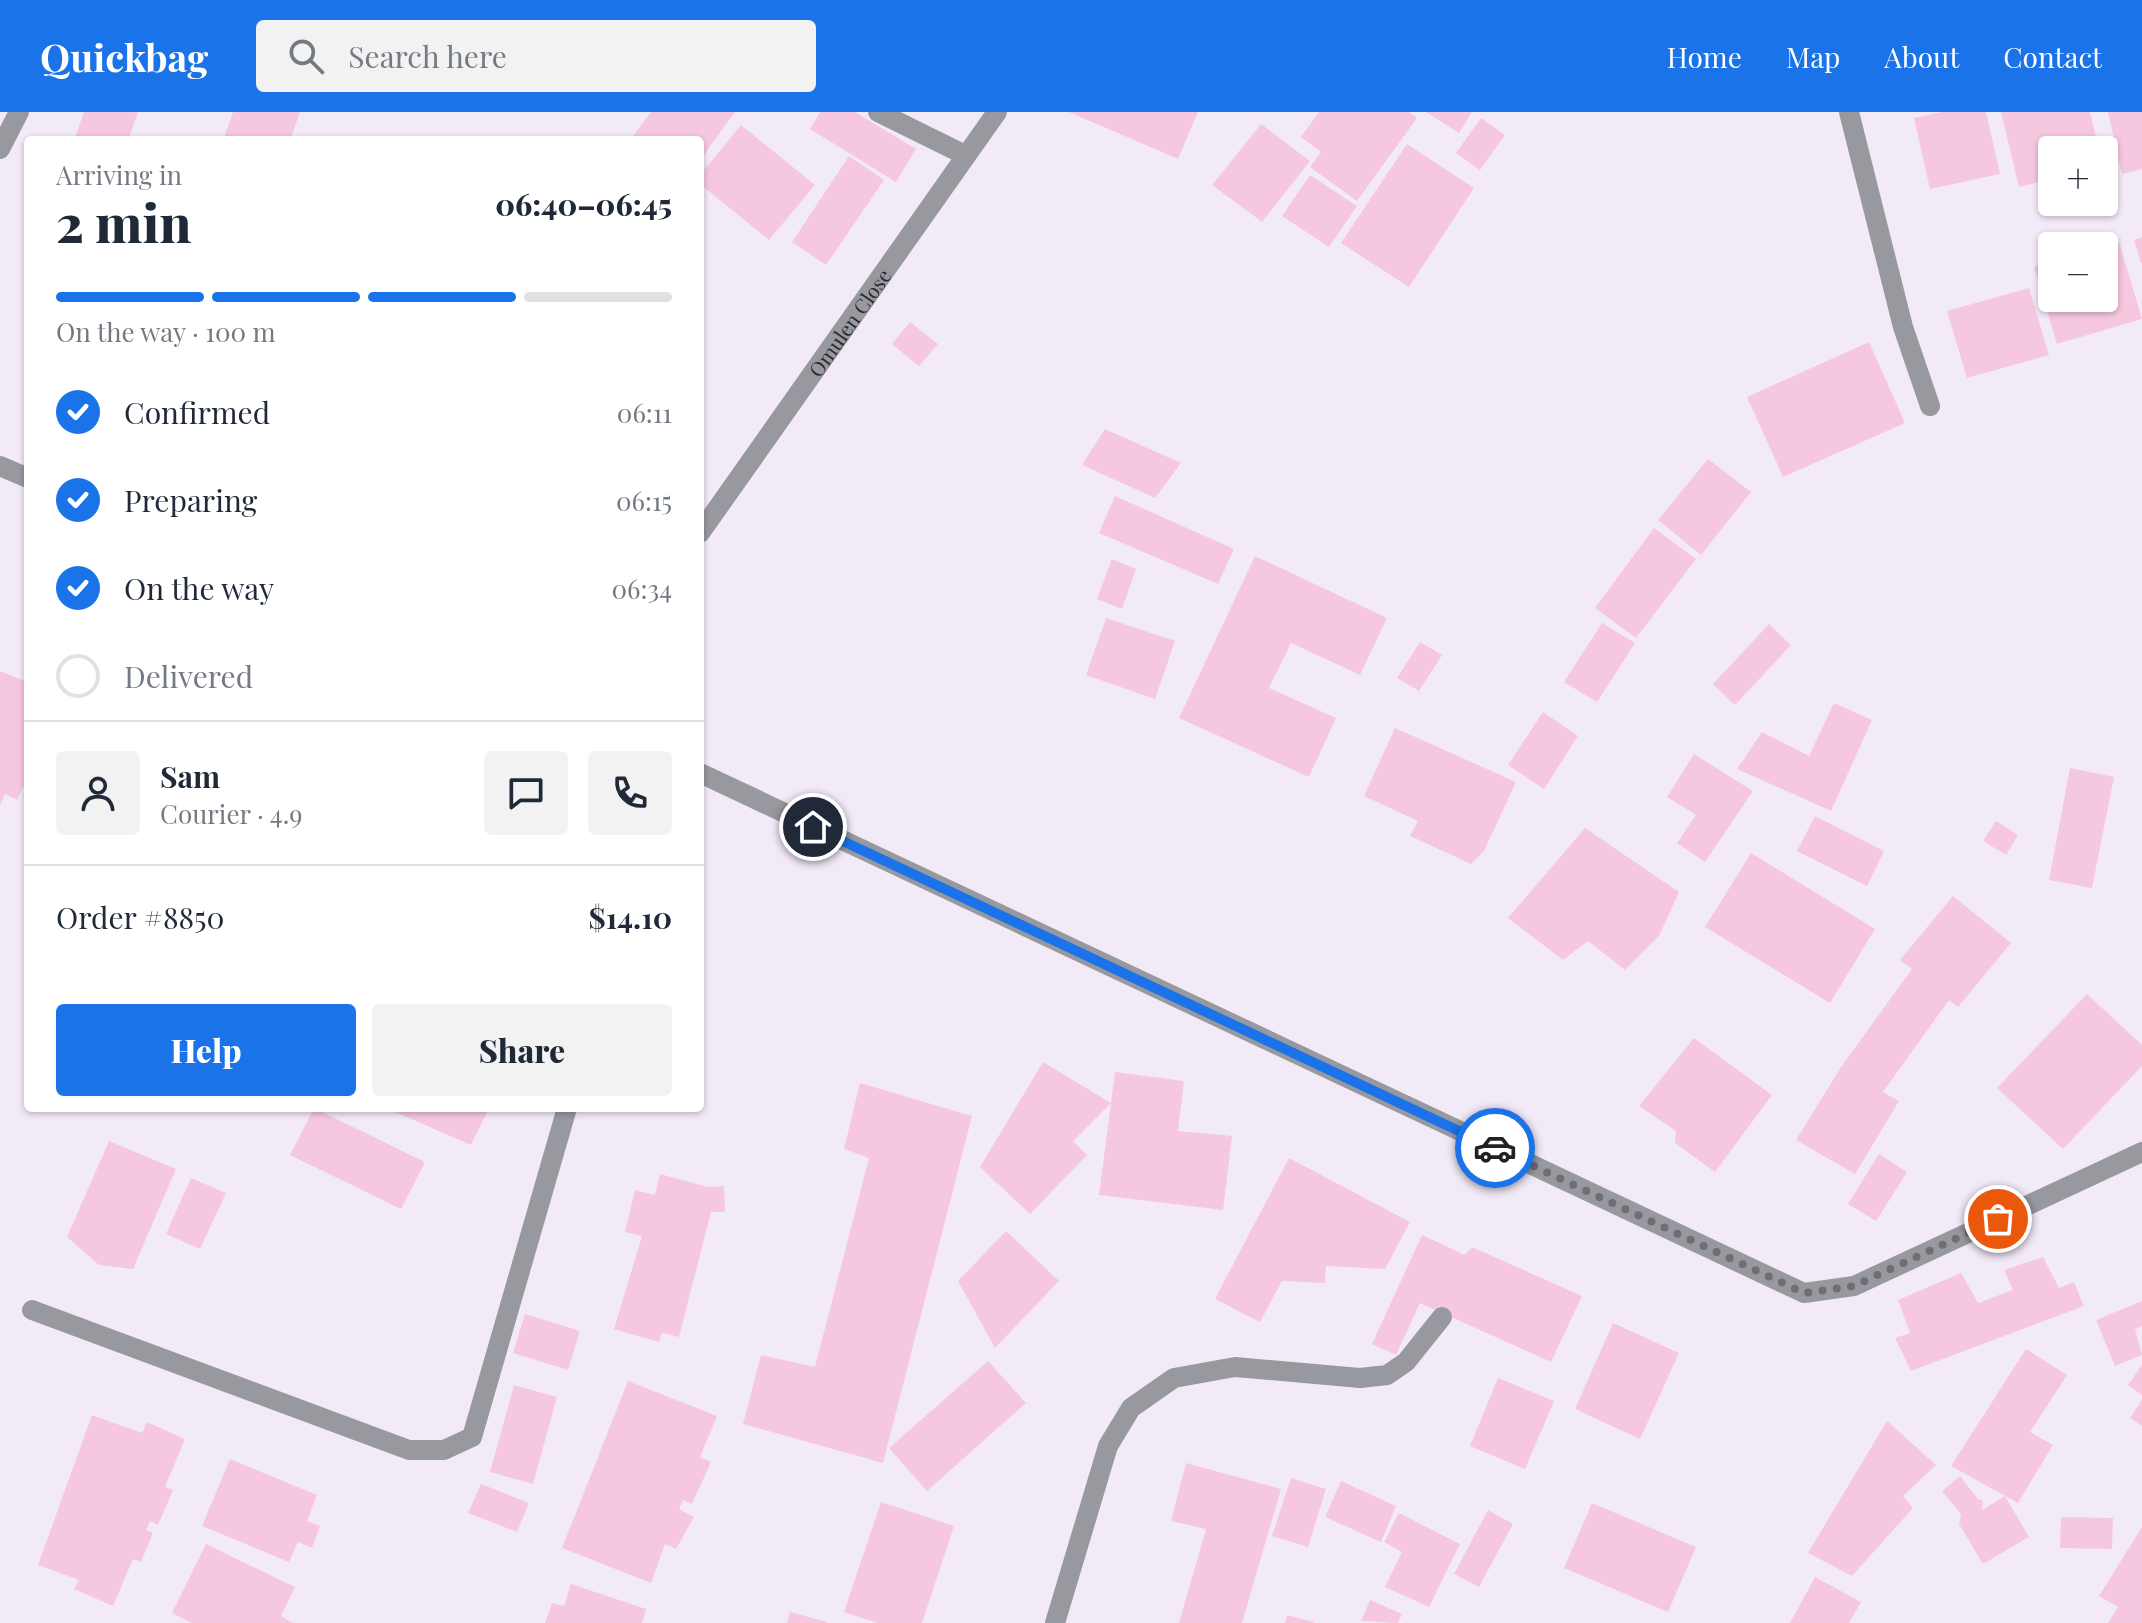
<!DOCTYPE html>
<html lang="en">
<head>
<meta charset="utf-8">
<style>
  body { margin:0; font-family:"Playfair Display",serif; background:#f2f2f3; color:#1f2937; height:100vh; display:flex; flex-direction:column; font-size:30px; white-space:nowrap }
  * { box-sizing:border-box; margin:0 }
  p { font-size:26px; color:#747a83 }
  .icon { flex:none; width:44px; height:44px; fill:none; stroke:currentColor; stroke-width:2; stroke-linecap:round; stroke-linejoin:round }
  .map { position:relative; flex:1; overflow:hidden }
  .sheet { position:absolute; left:24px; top:24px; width:680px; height:976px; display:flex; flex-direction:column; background:#fff; border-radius:8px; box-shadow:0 2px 6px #0004 }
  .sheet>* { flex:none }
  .buttons { position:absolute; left:2038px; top:24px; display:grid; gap:16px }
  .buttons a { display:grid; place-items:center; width:80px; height:80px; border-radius:8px; background:#fff; box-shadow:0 2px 6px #0004; font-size:40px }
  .pin { position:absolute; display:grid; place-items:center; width:68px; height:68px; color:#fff; margin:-34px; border:4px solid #fff; border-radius:50%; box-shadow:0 2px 8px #0007 }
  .courier { position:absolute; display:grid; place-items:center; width:80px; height:80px; margin:-40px; border:6px solid #1a73e8; border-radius:50%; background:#fff; color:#222; box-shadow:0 2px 10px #0007 }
  .head em { font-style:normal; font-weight:800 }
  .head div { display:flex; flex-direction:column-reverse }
  .head { display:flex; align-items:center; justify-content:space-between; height:136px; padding:0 32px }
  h1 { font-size:52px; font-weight:800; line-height:60px }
  .bar { display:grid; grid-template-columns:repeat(4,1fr); gap:12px 8px; align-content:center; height:96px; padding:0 32px }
  .bar i { height:10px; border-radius:6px; background:#e0e1e3 }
  .bar .on { background:#1a73e8 }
  .bar p { grid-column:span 4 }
  .line { display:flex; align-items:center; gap:20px; padding:0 32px; border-top:2px solid #e0e1e3 }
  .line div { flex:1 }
  .round { display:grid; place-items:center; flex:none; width:84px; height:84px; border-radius:8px; background:#f2f2f3 }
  ol { padding:0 32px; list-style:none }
  li { display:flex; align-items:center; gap:24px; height:88px }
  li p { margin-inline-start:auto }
  li .icon { padding:8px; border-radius:50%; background:#1a73e8; color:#fff; stroke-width:4 }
  li:last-child { color:#747a83 }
  li i { width:44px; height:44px; border:4px solid #e0e1e3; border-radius:50% }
  .button { display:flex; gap:16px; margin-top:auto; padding:16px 32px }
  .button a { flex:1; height:92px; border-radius:8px; background:#1a73e8; color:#fff; font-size:32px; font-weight:800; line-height:92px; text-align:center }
  .button a+a { background:#f2f2f3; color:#1f2937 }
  header { display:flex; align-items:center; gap:48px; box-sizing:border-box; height:112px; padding:0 40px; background:#1a73e8; color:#fff }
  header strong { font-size:38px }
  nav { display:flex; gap:44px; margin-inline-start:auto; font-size:28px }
  .search { width:560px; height:72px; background:#f2f2f3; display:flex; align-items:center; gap:20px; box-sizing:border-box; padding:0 28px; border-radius:8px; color:#747a83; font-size:30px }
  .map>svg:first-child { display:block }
  .building { fill:#f6c8e0 }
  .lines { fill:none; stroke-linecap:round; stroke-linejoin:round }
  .street { stroke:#98999f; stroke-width:20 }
  .done { stroke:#726d75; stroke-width:8; stroke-dasharray:0 14.4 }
  .route { stroke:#1a73e8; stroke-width:10 }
  .labels { text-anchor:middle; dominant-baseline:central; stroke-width:7; stroke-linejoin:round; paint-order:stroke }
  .street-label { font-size:20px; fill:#2d2a2f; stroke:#fdf9ff }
</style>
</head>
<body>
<header>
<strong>Quickbag</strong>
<div class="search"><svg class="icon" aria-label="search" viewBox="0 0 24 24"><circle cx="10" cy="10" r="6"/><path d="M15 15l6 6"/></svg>Search here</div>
<nav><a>Home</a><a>Map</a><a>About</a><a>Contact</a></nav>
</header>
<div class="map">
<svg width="2142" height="1511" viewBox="0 0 2142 1511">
  <rect width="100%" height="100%" fill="#f3eaf8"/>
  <g class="building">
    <polygon points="84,0 138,0 128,28 74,28"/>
    <polygon points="233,0 300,0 290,28 223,28"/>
    <polygon points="651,0 735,0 700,48 700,28 630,28"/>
    <polygon points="820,0 855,0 916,37 896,70 810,17"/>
    <polygon points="1069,0 1198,0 1178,47"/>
    <polygon points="1319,0 1409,0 1417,6 1357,89 1310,55 1321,40 1301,25"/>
    <polygon points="1426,0 1472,0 1459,21"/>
    <polygon points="1942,0 1986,0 2000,62 1930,77 1914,6"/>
    <polygon points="2001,0 2090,0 2099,38 2052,38 2052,67 2019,75"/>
    <polygon points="2108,0 2142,0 2142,57 2122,62"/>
    <polygon points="1481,6 1505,23 1480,58 1456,41"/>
    <polygon points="1261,12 1310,49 1262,110 1212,73"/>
    <polygon points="741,13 815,73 769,128 700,72 700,63"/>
    <polygon points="1407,32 1474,76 1409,175 1341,131"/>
    <polygon points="849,44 884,68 826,153 792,130"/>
    <polygon points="1310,63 1357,94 1329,135 1282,104"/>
    <polygon points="2142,125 2142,151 2141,151 2134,128"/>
    <polygon points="2119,130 2142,207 2057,232 2034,155 2052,150 2052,186 2104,186 2104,134"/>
    <polygon points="2029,176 2049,243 1967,266 1947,199"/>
    <polygon points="910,210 938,232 919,254 892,232"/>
    <polygon points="1869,230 1905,311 1783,365 1747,285"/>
    <polygon points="1105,317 1181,351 1155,386 1082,353"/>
    <polygon points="1708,347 1751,380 1701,443 1658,408"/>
    <polygon points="1115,384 1234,437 1218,472 1099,421"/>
    <polygon points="1654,416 1696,447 1636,526 1595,496"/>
    <polygon points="1255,444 1387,506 1360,563 1291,531 1269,576 1336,606 1309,665 1179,606"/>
    <polygon points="1112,447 1136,457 1122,497 1097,487"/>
    <polygon points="1106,506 1175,529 1155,587 1086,563"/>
    <polygon points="1602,511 1635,531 1597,590 1564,570"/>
    <polygon points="1769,512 1791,533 1735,593 1713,572"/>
    <polygon points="1420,530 1442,543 1419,579 1397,566"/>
    <polygon points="0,559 28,570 28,664 17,688 5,682 0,693"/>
    <polygon points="1834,591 1872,608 1831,699 1737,657 1762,620 1809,644"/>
    <polygon points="1543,600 1578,624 1544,677 1508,653"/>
    <polygon points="1395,616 1516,670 1484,739 1471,752 1410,724 1418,709 1364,684"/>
    <polygon points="1694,642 1753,679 1705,750 1677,731 1696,703 1667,685"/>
    <polygon points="2070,656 2114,665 2092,776 2049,768"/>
    <polygon points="1815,704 1884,739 1867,774 1797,739"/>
    <polygon points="1996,709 2018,723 2006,743 1983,729"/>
    <polygon points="1585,716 1679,780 1659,824 1625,858 1588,829 1563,848 1508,806"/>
    <polygon points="1751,741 1875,817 1830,891 1705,815"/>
    <polygon points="1953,784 2011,831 1958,895 1949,888 1883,980 1899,989 1855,1062 1796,1028 1841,955 1912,857 1900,848"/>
    <polygon points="2087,882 2142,933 2142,954 2063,1037 1997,976"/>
    <polygon points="1694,926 1772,983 1715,1060 1675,1031 1676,1019 1639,994"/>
    <polygon points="1043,950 1111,991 1073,1029 1087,1043 1030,1102 980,1055"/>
    <polygon points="1115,960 1184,969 1178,1019 1232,1024 1223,1098 1099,1083"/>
    <polygon points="860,971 972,1004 883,1351 743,1312 761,1243 815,1255 869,1046 844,1037"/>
    <polygon points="314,996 425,1050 401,1097 290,1043"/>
    <polygon points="386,996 489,996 471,1033"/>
    <polygon points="109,1029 176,1057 133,1157 99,1153 67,1125"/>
    <polygon points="1879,1042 1907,1060 1876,1109 1848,1092"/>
    <polygon points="1289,1046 1410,1110 1385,1157 1326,1154 1325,1171 1282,1169 1260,1210 1215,1187"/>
    <polygon points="660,1062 708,1075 724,1074 725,1100 711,1100 679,1225 662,1221 659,1230 614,1217 642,1124 625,1120 635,1078 655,1083"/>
    <polygon points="191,1066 226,1081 200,1137 166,1122"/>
    <polygon points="1006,1119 1059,1169 995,1236 958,1169"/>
    <polygon points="1422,1123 1465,1143 1472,1135 1582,1184 1551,1250 1420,1191 1396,1243 1372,1232"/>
    <polygon points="2043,1145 2059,1176 2074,1170 2084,1194 1911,1259 1895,1226 1910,1221 1898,1188 1961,1161 1978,1191 2013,1178 2004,1158"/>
    <polygon points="2142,1189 2142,1214 2135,1217 2142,1243 2115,1254 2096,1208"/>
    <polygon points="525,1202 580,1219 568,1258 513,1241"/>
    <polygon points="1613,1211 1679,1241 1640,1327 1575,1297"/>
    <polygon points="2026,1237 2067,1263 2030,1320 2053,1333 2018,1391 1951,1354"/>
    <polygon points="988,1249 1026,1291 927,1379 889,1336"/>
    <polygon points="2142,1253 2142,1283 2128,1273"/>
    <polygon points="1498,1266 1554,1289 1525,1357 1470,1334"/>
    <polygon points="628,1269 717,1304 700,1345 711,1350 692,1392 683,1388 679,1397 694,1405 676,1437 665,1432 651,1471 562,1436"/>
    <polygon points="514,1273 557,1285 533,1372 490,1360"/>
    <polygon points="2142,1288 2142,1314 2130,1306"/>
    <polygon points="92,1303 142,1321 147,1310 185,1327 165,1375 173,1378 158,1413 150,1409 146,1418 153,1421 141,1450 133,1447 113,1494 74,1477 79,1468 38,1453"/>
    <polygon points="1887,1309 1936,1353 1903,1384 1913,1396 1852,1464 1808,1441"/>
    <polygon points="230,1347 317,1383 307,1409 320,1414 312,1436 298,1430 289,1450 202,1414"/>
    <polygon points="1186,1351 1281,1377 1242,1511 1179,1511 1206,1417 1171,1409"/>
    <polygon points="1960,1364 1978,1387 1983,1389 1982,1398 2005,1384 2029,1425 1983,1452 1959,1412 1961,1402 1942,1379"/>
    <polygon points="1291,1366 1326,1377 1308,1435 1272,1424"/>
    <polygon points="1341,1369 1396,1394 1381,1430 1325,1405"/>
    <polygon points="481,1372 529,1391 517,1420 468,1401"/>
    <polygon points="881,1390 954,1414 922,1511 877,1511 844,1500"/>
    <polygon points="1592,1391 1696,1435 1668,1500 1564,1456"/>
    <polygon points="1488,1398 1513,1412 1479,1475 1454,1462"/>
    <polygon points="1399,1401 1460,1432 1429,1495 1385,1475 1402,1440 1384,1430"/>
    <polygon points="2061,1405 2113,1406 2112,1437 2060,1436"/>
    <polygon points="2142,1415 2142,1511 2108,1511 2118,1495 2099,1484"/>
    <polygon points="206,1432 295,1475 281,1504 293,1511 192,1511 172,1501"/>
    <polygon points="1815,1465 1861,1490 1849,1511 1790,1511"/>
    <polygon points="571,1472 646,1497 642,1511 545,1511 552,1491 564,1494"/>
    <polygon points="1370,1488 1402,1502 1398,1511 1361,1509"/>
    <polygon points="790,1500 827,1510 827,1511 787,1511"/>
    <polygon points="1287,1503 1313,1510 1313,1511 1285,1511"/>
  </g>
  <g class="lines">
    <g class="street">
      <polyline points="878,0 965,43"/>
      <polyline points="1849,0 1903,215 1930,294"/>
      <polyline points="0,37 19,0"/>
      <polyline points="0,354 28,366"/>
      <path id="s1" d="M700 421 997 0"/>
      <polyline points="700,661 1804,1181 1854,1174 2142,1040"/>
      <polyline points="32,1198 409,1338 444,1338 472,1325 567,996"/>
      <polyline points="1055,1511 1108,1334 1131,1296 1174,1266 1235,1255 1360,1266 1387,1263 1406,1250 1442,1205"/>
    </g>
  </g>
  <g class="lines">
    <polyline class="done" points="1495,1036 1804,1181 1854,1174 1998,1107"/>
    <polyline class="route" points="813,715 1495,1036"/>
  </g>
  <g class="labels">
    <g class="street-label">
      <text stroke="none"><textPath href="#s1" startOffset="258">Omulen Close</textPath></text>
    </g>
  </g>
</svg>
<div class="buttons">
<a>+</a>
<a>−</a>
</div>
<div class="pin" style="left:1998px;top:1107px;background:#ea580c"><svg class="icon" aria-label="bag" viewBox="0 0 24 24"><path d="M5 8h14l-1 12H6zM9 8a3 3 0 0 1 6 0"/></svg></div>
<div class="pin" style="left:813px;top:715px;background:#1f2937"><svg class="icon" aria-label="home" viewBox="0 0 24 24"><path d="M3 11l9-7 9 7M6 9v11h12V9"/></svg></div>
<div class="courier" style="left:1495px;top:1036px"><svg class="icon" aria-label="car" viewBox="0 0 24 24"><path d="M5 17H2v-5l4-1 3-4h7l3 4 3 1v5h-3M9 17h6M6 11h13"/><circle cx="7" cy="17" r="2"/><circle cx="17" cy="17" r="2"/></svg></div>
<section class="sheet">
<div class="head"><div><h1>2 min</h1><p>Arriving in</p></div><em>06:40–06:45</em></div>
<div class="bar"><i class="on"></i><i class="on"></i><i class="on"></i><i></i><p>On the way · 100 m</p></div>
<ol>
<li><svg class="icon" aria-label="check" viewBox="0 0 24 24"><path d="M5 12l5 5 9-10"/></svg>Confirmed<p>06:11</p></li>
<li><svg class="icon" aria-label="check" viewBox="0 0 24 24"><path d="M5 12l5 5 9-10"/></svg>Preparing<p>06:15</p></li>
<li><svg class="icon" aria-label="check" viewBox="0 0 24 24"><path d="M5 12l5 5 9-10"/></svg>On the way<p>06:34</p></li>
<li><i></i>Delivered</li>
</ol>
<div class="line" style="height:144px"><a class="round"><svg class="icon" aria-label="person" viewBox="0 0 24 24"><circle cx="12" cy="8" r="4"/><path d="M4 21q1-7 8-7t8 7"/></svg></a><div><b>Sam</b><p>Courier · 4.9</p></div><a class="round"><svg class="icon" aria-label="chat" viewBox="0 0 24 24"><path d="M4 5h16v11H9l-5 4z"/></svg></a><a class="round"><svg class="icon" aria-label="phone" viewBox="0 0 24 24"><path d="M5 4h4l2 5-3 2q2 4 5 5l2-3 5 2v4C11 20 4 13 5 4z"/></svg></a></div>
<div class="line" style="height:104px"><div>Order #8850</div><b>$14.10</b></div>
<div class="button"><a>Help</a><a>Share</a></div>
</section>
</div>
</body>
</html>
